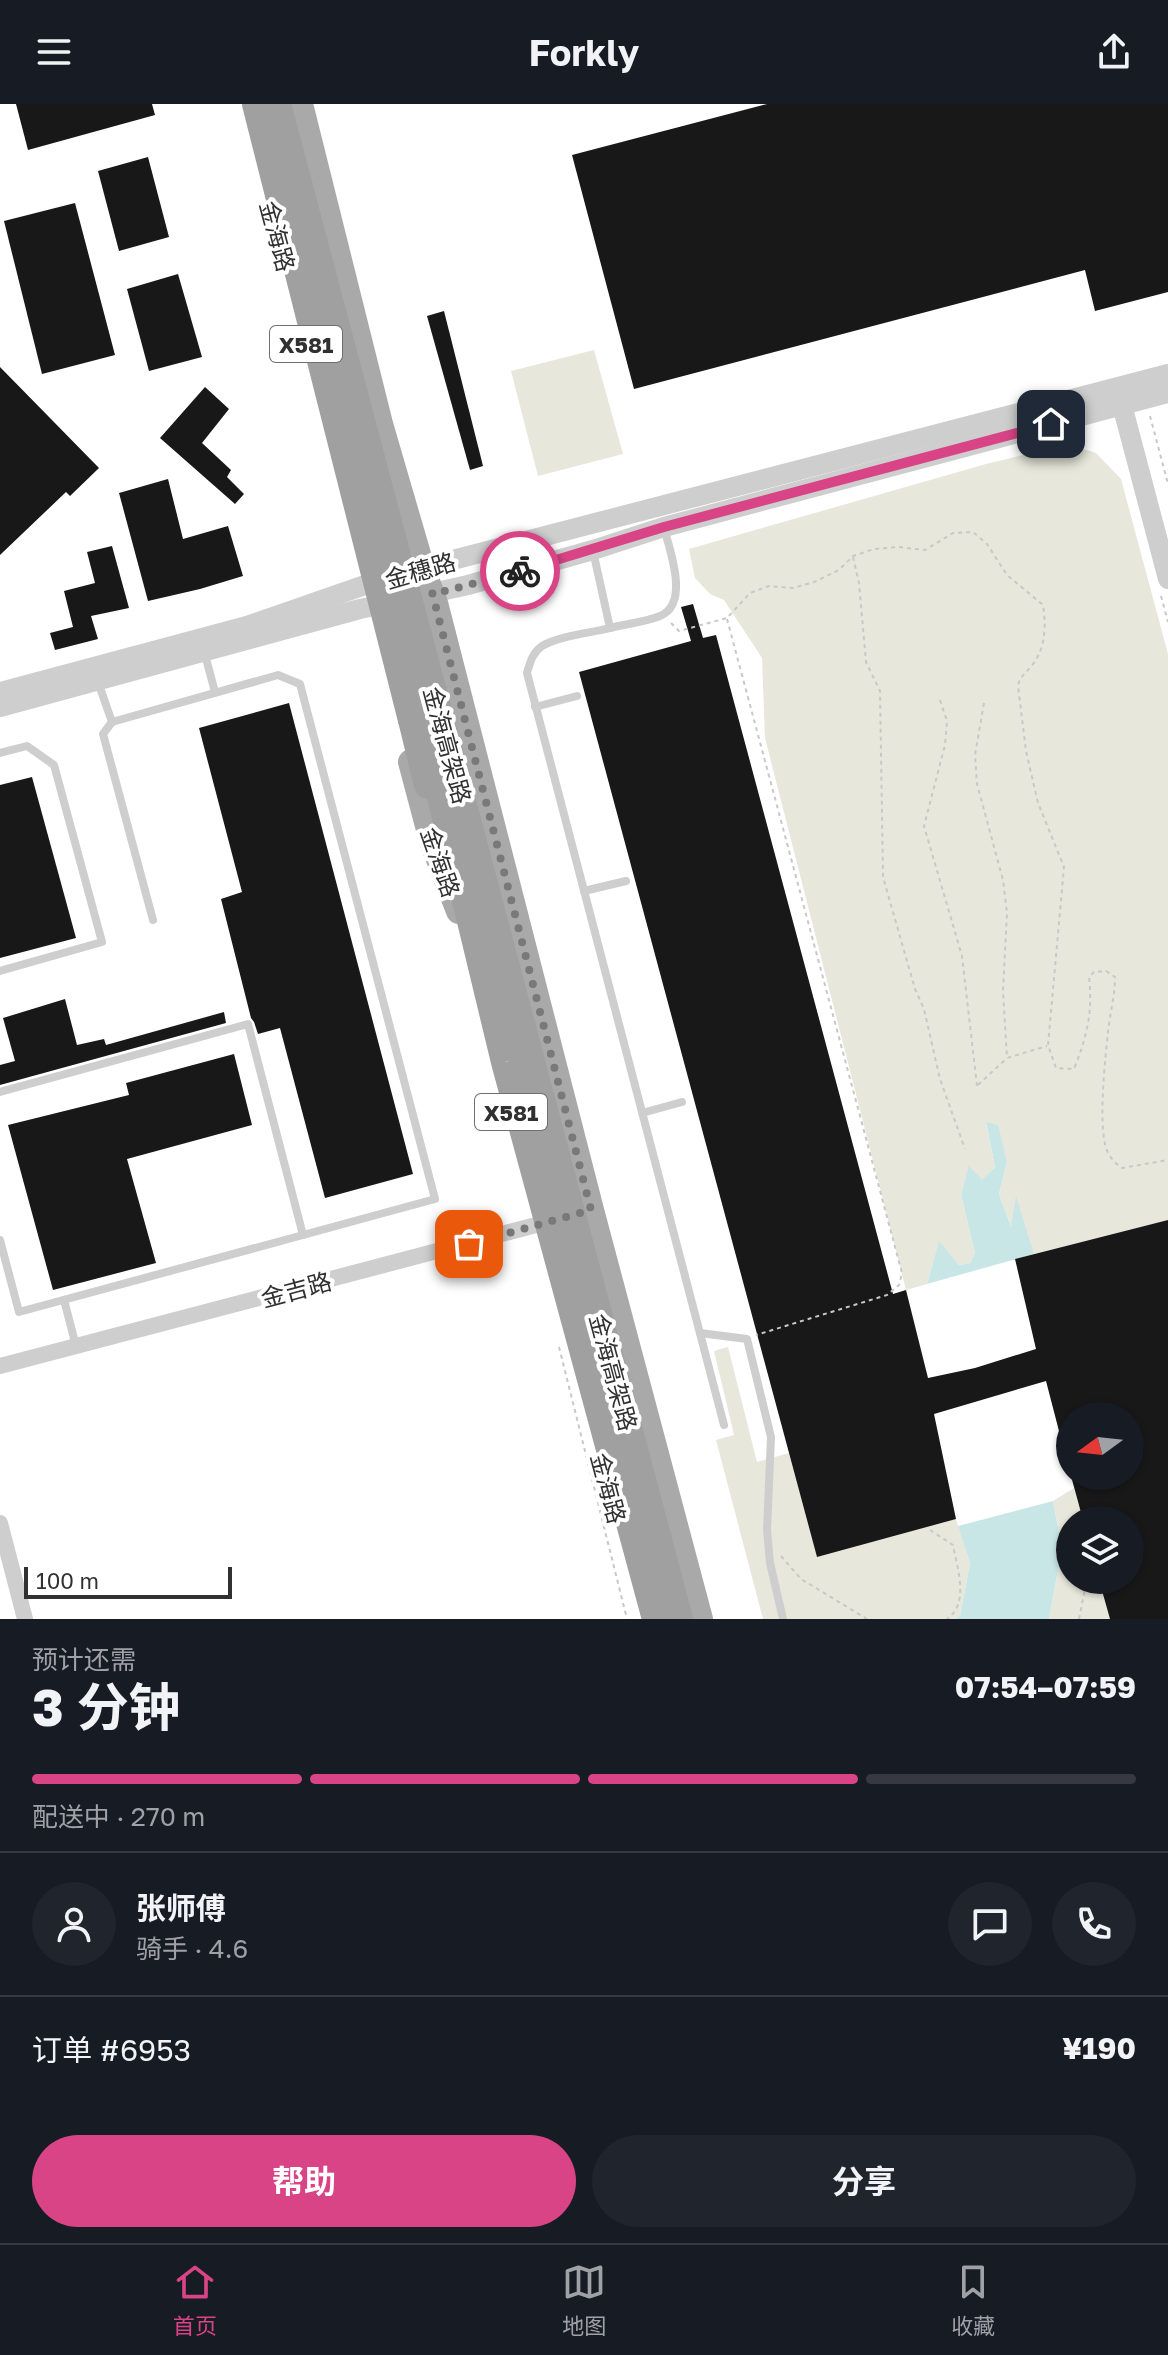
<!DOCTYPE html>
<html lang="zh">
<head>
<meta charset="utf-8">
<style>
  body { margin:0; font-family:"Golos Text","Noto Sans SC",sans-serif; background:#20242c; color:#f1f3f6; height:100vh; display:flex; flex-direction:column; font-size:30px; white-space:nowrap }
  * { box-sizing:border-box; margin:0 }
  p { font-size:26px; color:#9ea1a6 }
  .icon { flex:none; width:44px; height:44px; fill:none; stroke:currentColor; stroke-width:2; stroke-linecap:round; stroke-linejoin:round }
  .map { position:relative; height:1515px; overflow:hidden }
  .panel { display:flex; flex-direction:column; background:#171b24; flex:1 }
  .panel>* { flex:none }
  .needle { width:52px; rotate:255deg }
  .fabs { position:absolute; left:1056px; top:1298px; display:grid; gap:16px }
  .fabs a { display:grid; place-items:center; width:88px; height:88px; border-radius:50%; background:#171b24; box-shadow:0 2px 6px #0004; font-size:40px }
  .scale { position:absolute; left:24px; bottom:20px; width:208px; box-sizing:border-box; padding-left:8px; border:4px solid #313131; border-top:0; font-size:22px; line-height:28px; white-space:nowrap; color:#313131; -webkit-text-stroke:6px #fff; paint-order:stroke }
  .pin { position:absolute; display:grid; place-items:center; width:68px; height:68px; color:#fff; margin:-34px; border-radius:16px; box-shadow:0 4px 12px #0006 }
  .courier { position:absolute; display:grid; place-items:center; width:80px; height:80px; margin:-40px; border:6px solid #d84485; border-radius:50%; background:#fff; color:#222; box-shadow:0 2px 10px #0007 }
  .overview em { font-style:normal; font-weight:700 }
  .overview div { display:flex; flex-direction:column-reverse }
  .overview { display:flex; align-items:center; justify-content:space-between; height:136px; padding:0 32px }
  h1 { font-size:52px; font-weight:700; line-height:60px }
  .bar { display:grid; grid-template-columns:repeat(4,1fr); gap:12px 8px; align-content:center; height:96px; padding:0 32px }
  .bar i { height:10px; border-radius:6px; background:#363941 }
  .bar .on { background:#d84485 }
  .bar p { grid-column:span 4 }
  .line { display:flex; align-items:center; gap:20px; padding:0 32px; border-top:2px solid #363941 }
  .line div { flex:1 }
  .round { display:grid; place-items:center; flex:none; width:84px; height:84px; border-radius:42px; background:#20242c }
  .primary-button { display:flex; gap:16px; margin-top:auto; padding:16px 32px }
  .primary-button a { flex:1; height:92px; border-radius:48px; background:#d84485; color:#fff; font-size:32px; font-weight:700; line-height:92px; text-align:center }
  .primary-button a+a { background:#20242c; color:#f1f3f6 }
  header { display:flex; justify-content:space-between; align-items:center; height:104px; padding:0 32px; background:#171b24; font-size:36px; font-weight:700 }
  .tabs { display:flex; justify-content:space-around; align-items:center; height:112px; border-top:2px solid #363941; background:#171b24; font-size:22px; color:#9ea1a6 }
  .tabs a { display:grid; justify-items:center; gap:4px }
  .tabs .on { color:#d84485 }
  .map>svg:first-child { display:block }
  .green { fill:#e7e8db }
  .water { fill:#c9e6e7 }
  .building { fill:#181818 }
  .lines { fill:none; stroke-linecap:round; stroke-linejoin:round }
  .path { stroke:#c8c8c8; stroke-width:2; stroke-dasharray:4 4; stroke-linecap:butt }
  .service { stroke:#cecece; stroke-width:8 }
  .minor { stroke:#cecece; stroke-width:16 }
  .tertiary { stroke:#cecece; stroke-width:20 }
  .primary { stroke:#a9a9a9; stroke-width:26 }
  .trunk { stroke:#a0a0a0; stroke-width:28 }
  .trunk-bridge { stroke:#a0a0a0; stroke-width:28 }
  .done { stroke:#797979; stroke-width:8; stroke-dasharray:0 14.4 }
  .route { stroke:#d84485; stroke-width:10 }
  .labels { text-anchor:middle; dominant-baseline:central; stroke-width:8; stroke-linejoin:round; paint-order:stroke }
  .shield { fill:#fff; stroke:#6f6f6f; stroke-width:2 }
  .shield-label { font-size:22px; font-weight:bold; fill:#313131 }
  .street-label { font-size:24px; fill:#313131; stroke:#fff }
</style>
</head>
<body>
<header><svg class="icon" aria-label="menu" viewBox="0 0 24 24"><path d="M4 6h16M4 12h16M4 18h16"/></svg>Forkly<svg class="icon" aria-label="share" viewBox="0 0 24 24"><path d="M12 15V3M7 8l5-5 5 5M5 13v7h14v-7"/></svg></header>
<div class="map">
<svg width="1168" height="1515" viewBox="0 0 1168 1515">
  <rect width="100%" height="100%" fill="#fff"/>
  <g class="green">
    <polygon points="594,246 623,350 538,372 511,267"/>
    <polygon points="1068,340 1096,349 1121,375 1168,550 1168,1116 1015,1155 1033,1150 1016,1095 1012,1124 999,1090 1007,1058 986,1019 995,1063 982,1077 970,1062 961,1091 975,1149 970,1159 959,1161 939,1138 927,1180 906,1186 765,634 762,554 724,496 710,490 695,474 689,445 986,360"/>
    <polygon points="728,1243 757,1358 789,1349 817,1452 956,1415 970,1459 960,1512 955,1515 763,1515 716,1336 734,1331 714,1247"/>
    <polygon points="1074,1384 1083,1416 1070,1416 1070,1476 1099,1476 1110,1515 1049,1515 1059,1461 1059,1428 1053,1397"/>
  </g>
  <g class="water">
    <polygon points="986,1018 998,1021 1007,1058 999,1090 1011,1122 1016,1092 1034,1150 927,1180 939,1137 959,1161 970,1159 975,1149 961,1091 969,1061 982,1076 995,1063"/>
    <polygon points="1053,1397 1059,1428 1059,1461 1049,1515 955,1515 960,1512 970,1459 958,1422"/>
  </g>
  <g class="building">
    <polygon points="16,0 152,0 155,11 28,46"/>
    <polygon points="767,0 1168,0 1168,188 1095,207 1085,166 634,285 572,51"/>
    <polygon points="148,53 169,133 119,147 98,67"/>
    <polygon points="75,99 115,251 42,270 4,117"/>
    <polygon points="178,170 202,253 149,267 127,185"/>
    <polygon points="444,207 483,362 470,366 427,212"/>
    <polygon points="0,263 99,364 70,392 66,388 0,451"/>
    <polygon points="205,283 229,305 202,339 231,366 227,373 244,390 235,400 160,334"/>
    <polygon points="168,375 183,435 228,422 243,472 200,485 148,497 119,389"/>
    <polygon points="112,442 129,504 91,512 98,535 55,546 50,529 73,523 64,487 95,479 87,448"/>
    <polygon points="693,500 703,534 716,531 893,1190 906,1186 928,1274 975,1264 1036,1245 1015,1155 1168,1116 1168,1515 1110,1515 1099,1476 1130,1476 1130,1416 1083,1416 1071,1372 1130,1372 1130,1312 1070,1312 1070,1354 1066,1354 1046,1277 934,1310 956,1415 817,1453 579,568 691,537 681,503"/>
    <polygon points="289,599 413,1070 325,1094 280,924 258,930 254,918 251,914 221,795 242,788 199,624"/>
    <polygon points="32,673 76,834 0,854 0,681"/>
    <polygon points="65,895 77,941 104,935 106,941 224,908 226,919 0,981 0,961 15,957 3,914"/>
    <polygon points="234,950 252,1021 127,1055 156,1159 53,1186 8,1021 129,991 126,979"/>
  </g>
  <g class="lines">
    <g class="path">
      <polyline points="1150,312 1168,380"/>
      <polyline points="853,453 859,479 866,558 880,587 883,773 915,885 924,905 940,975 965,1045"/>
      <polyline points="1161,492 1168,518"/>
      <polyline points="727,515 902,1169 899,1181 887,1191 756,1231"/>
      <path d="M671 519 679 527 727 514 750 489 769 482 793 484 814 478 839 466 853 452 874 445 898 443 925 446 953 429 973 428 987 440 1007 471 1043 501C1046 520 1046 543 1033 560 1027 569 1020 571 1018 582L1026 647 1038 699 1064 763 1048 941 1056 964 1074 965C1087 932 1093 908 1089 873L1094 868 1106 867 1115 873C1115 892 1110 909 1108 928 1105 956 1099 1013 1105 1040 1107 1050 1113 1058 1122 1064L1168 1056"/>
      <polyline points="940,596 947,617 945,641 924,722 962,852 977,982"/>
      <polyline points="984,599 975,651 977,680 1003,776 1007,809 1003,887 1007,954"/>
      <polyline points="978,981 1007,954 1047,942"/>
      <polyline points="559,1243 627,1515"/>
      <path d="M930 1426 953 1441C957 1464 970 1499 947 1515"/>
      <polyline points="781,1452 801,1475 867,1515"/>
      <polyline points="1079,1515 1085,1485 1090,1481 1098,1486"/>
    </g>
    <g class="service">
      <path d="M593 447 610 524C626 520 645 518 660 512 690 500 670 447 664 424"/>
      <path d="M610 524C591 529 558 532 542 542 532 549 530 559 527 569L724 1321"/>
      <polyline points="204,547 215,588"/>
      <polyline points="98,578 112,618 278,571 300,580 435,1095 303,1131"/>
      <polyline points="535,603 577,592"/>
      <polyline points="112,618 103,630 153,816"/>
      <polyline points="0,649 27,642 54,661 102,838 0,867"/>
      <polyline points="584,787 626,777"/>
      <polyline points="0,988 248,920 303,1131 19,1208 0,1136"/>
      <polyline points="642,1009 682,998"/>
      <polyline points="64,1196 76,1242"/>
      <polyline points="700,1229 747,1235 771,1333 767,1426 770,1459 783,1515"/>
    </g>
    <g class="minor">
      <polyline points="0,1262 555,1116"/>
      <polyline points="0,1419 25,1515"/>
    </g>
    <g class="tertiary">
      <polyline points="1122,289 1122,301 1168,475"/>
      <polyline points="0,588 247,522 365,481 422,464 1168,270"/>
      <polyline points="0,603 360,505 468,481 593,446 664,423 1168,289"/>
    </g>
    <g class="primary">
      <polyline points="300,0 380,320 422,464 435,499 591,1106 700,1515"/>
      <polyline points="411,658 432,737 459,807"/>
    </g>
    <polyline class="trunk" points="412,616 428,681"/>
    <g class="trunk-bridge">
      <polyline points="256,0 412,616"/>
      <polyline points="277,0 679,1515"/>
      <polyline points="431,651 505,958 656,1515"/>
    </g>
  </g>
  <g class="lines">
    <polyline class="done" points="469,1140 591,1106 432,488 446,487 520,467"/>
    <polyline class="route" points="520,467 664,423 1051,320"/>
  </g>
  <g class="labels">
    <g class="shield">
      <rect x="270" y="222" width="72" height="36" rx="6"/>
      <rect x="475" y="990" width="72" height="36" rx="6"/>
    </g>
    <g class="shield-label">
      <text x="306" y="240">X581</text>
      <text x="511" y="1008">X581</text>
    </g>
    <g class="street-label">
      <text transform="translate(278 132) rotate(75)">金海路</text>
      <text transform="translate(420 466) rotate(-16)">金穗路</text>
      <text transform="translate(448 641) rotate(75)">金海高架路</text>
      <text transform="translate(441 758) rotate(71)">金海路</text>
      <text transform="translate(296 1185) rotate(-15)">金吉路</text>
      <text transform="translate(614 1268) rotate(75)">金海高架路</text>
      <text transform="translate(609 1384) rotate(75)">金海路</text>
    </g>
  </g>
</svg>
<div class="fabs">
<a><svg class="needle" viewBox="-14 -14 28 28"><path d="M0-13l5 13h-10z" fill="#e53935"/><path d="M0 13l5-13h-10z" fill="#9ea1a6"/></svg></a>
<a><svg class="icon" aria-label="layers" viewBox="0 0 24 24"><path d="M12 4l9 5-9 5-9-5zM3 14l9 5 9-5"/></svg></a>
</div>
<div class="scale">100 m</div>
<div class="pin" style="left:469px;top:1140px;background:#ea580c"><svg class="icon" aria-label="bag" viewBox="0 0 24 24"><path d="M5 8h14l-1 12H6zM9 8a3 3 0 0 1 6 0"/></svg></div>
<div class="pin" style="left:1051px;top:320px;background:#1f2937"><svg class="icon" aria-label="home" viewBox="0 0 24 24"><path d="M3 11l9-7 9 7M6 9v11h12V9"/></svg></div>
<div class="courier" style="left:520px;top:467px"><svg class="icon" aria-label="bike" viewBox="0 0 24 24"><circle cx="6" cy="16" r="4"/><circle cx="18" cy="16" r="4"/><path d="M6 16l4-8h5l3 8M10 8l3 8H6M13 5h3"/></svg></div>
</div>
<section class="panel">
<div class="overview"><div><h1>3 分钟</h1><p>预计还需</p></div><em>07:54–07:59</em></div>
<div class="bar"><i class="on"></i><i class="on"></i><i class="on"></i><i></i><p>配送中 · 270 m</p></div>
<div class="line" style="height:144px"><a class="round"><svg class="icon" aria-label="person" viewBox="0 0 24 24"><circle cx="12" cy="8" r="4"/><path d="M4 21q1-7 8-7t8 7"/></svg></a><div><b>张师傅</b><p>骑手 · 4.6</p></div><a class="round"><svg class="icon" aria-label="chat" viewBox="0 0 24 24"><path d="M4 5h16v11H9l-5 4z"/></svg></a><a class="round"><svg class="icon" aria-label="phone" viewBox="0 0 24 24"><path d="M5 4h4l2 5-3 2q2 4 5 5l2-3 5 2v4C11 20 4 13 5 4z"/></svg></a></div>
<div class="line" style="height:104px"><div>订单 #6953</div><b>¥190</b></div>
<div class="primary-button"><a>帮助</a><a>分享</a></div>
</section>
<nav class="tabs">
<a class="on"><svg class="icon" aria-label="home" viewBox="0 0 24 24"><path d="M3 11l9-7 9 7M6 9v11h12V9"/></svg>首页</a>
<a><svg class="icon" aria-label="map" viewBox="0 0 24 24"><path d="M3 6l6-2 6 2 6-2v14l-6 2-6-2-6 2zM9 4v14M15 6v14"/></svg>地图</a>
<a><svg class="icon" aria-label="saved" viewBox="0 0 24 24"><path d="M7 4h10v16l-5-4-5 4z"/></svg>收藏</a>
</nav>
</body>
</html>
